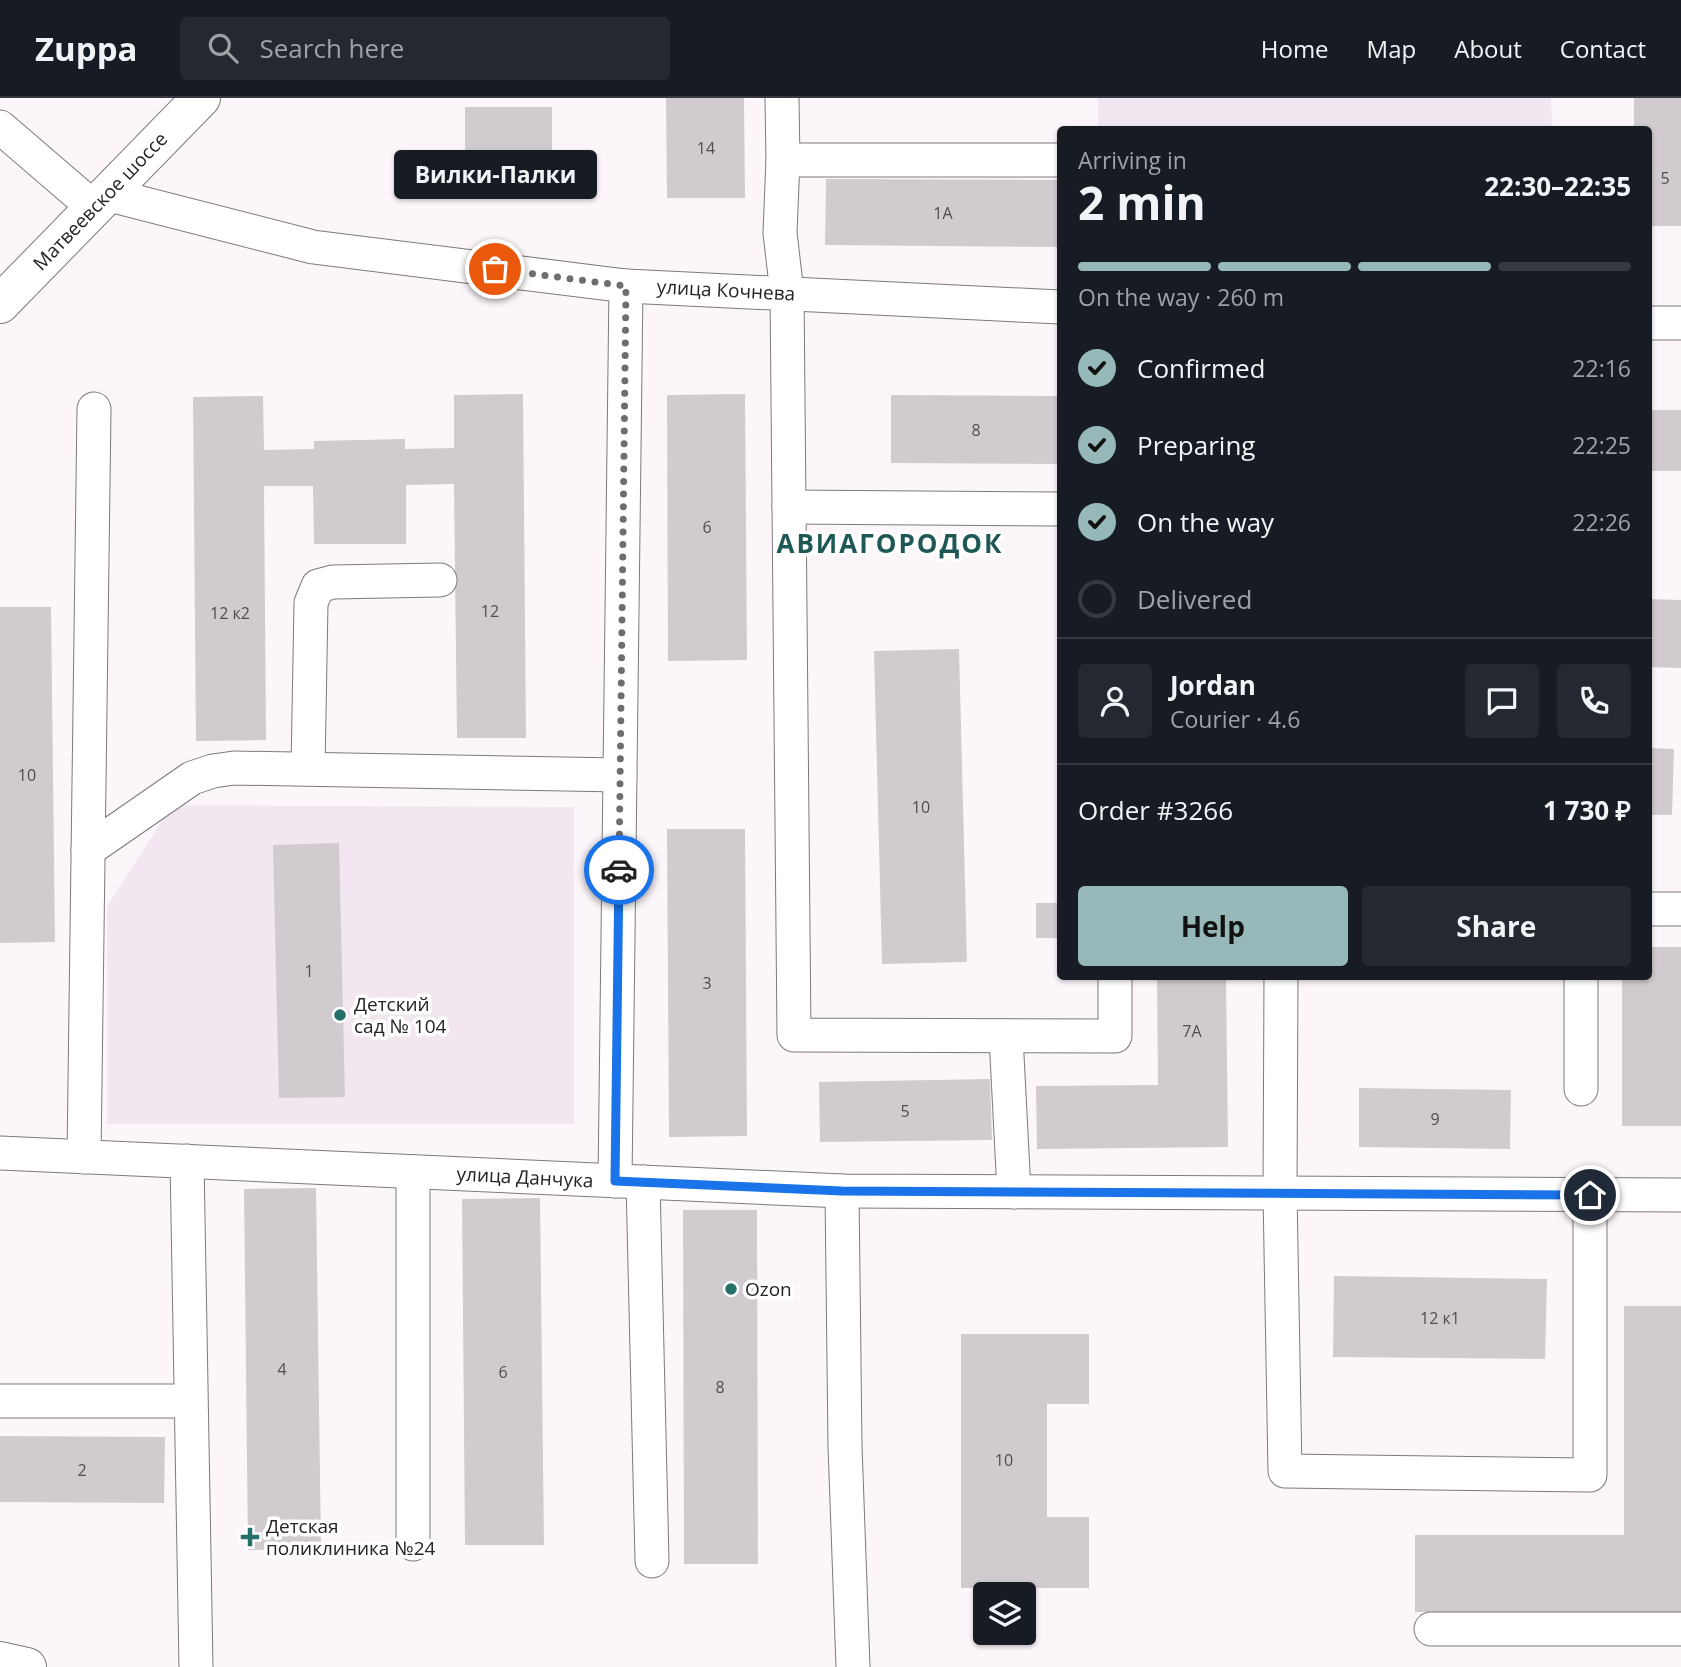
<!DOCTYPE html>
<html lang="en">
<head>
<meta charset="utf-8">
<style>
  body { margin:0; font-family:"Open Sans",sans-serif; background:#242831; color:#f1f3f6; height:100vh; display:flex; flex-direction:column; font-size:26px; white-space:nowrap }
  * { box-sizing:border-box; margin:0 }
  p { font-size:23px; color:#9ea1a6 }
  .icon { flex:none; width:38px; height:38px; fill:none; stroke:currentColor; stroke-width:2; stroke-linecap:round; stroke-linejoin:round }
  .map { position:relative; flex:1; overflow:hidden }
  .details { position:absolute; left:1057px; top:28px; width:595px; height:854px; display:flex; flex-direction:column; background:#171b24; border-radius:7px; box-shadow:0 2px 5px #0004 }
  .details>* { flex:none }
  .fabs { position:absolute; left:973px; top:1484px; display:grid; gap:14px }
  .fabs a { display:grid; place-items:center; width:63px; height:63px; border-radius:7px; background:#171b24; box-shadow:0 2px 5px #0004; font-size:35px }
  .pin { position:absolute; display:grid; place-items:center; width:60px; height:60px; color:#fff; margin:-30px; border:4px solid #fff; border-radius:50%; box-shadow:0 2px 7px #0007 }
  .courier { position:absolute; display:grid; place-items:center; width:70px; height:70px; margin:-35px; border:5px solid #1a73e8; border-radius:50%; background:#fff; color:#222; box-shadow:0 2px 9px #0007 }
  .bubble { position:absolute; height:49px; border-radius:7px; background:#171b24; box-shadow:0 2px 5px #0004; font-size:23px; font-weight:700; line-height:49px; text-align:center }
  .overview em { font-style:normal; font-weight:700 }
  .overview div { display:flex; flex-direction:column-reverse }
  .overview { display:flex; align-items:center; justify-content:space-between; height:119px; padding:0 21px }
  h1 { font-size:46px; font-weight:700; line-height:52px }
  .bar { display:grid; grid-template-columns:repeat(4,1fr); gap:10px 7px; align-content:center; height:84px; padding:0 21px }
  .bar i { height:9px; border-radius:5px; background:#363941 }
  .bar .on { background:#96b8b8 }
  .bar p { grid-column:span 4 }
  .line { display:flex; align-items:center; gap:18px; padding:0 21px; border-top:2px solid #363941 }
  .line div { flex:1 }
  .round { display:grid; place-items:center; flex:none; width:74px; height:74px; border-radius:7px; background:#242831 }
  ol { padding:0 21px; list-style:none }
  li { display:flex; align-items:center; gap:21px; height:77px }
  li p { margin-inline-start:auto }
  li .icon { padding:7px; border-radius:50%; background:#96b8b8; color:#111; stroke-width:4 }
  li:last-child { color:#9ea1a6 }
  li i { width:38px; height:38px; border:4px solid #363941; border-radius:50% }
  .button { display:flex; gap:14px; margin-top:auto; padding:14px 21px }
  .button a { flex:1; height:80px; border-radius:7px; background:#96b8b8; color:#111; font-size:28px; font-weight:700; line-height:80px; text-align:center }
  .button a+a { background:#242831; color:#f1f3f6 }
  header { display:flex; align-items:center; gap:42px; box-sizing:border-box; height:98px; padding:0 35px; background:#171b24; border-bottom:2px solid #363941 }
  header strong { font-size:33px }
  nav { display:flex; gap:38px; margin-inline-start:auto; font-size:24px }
  .search { width:490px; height:63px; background:#242831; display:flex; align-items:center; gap:18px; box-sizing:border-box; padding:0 24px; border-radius:7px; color:#9ea1a6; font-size:26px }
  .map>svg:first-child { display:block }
  .built { fill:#f2e6f0 }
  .building { fill:#d1cbd0 }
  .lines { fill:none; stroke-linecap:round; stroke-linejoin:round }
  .minor-casing { stroke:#7e797d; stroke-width:35 }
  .major-casing { stroke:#7e797d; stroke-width:40 }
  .highway-casing { stroke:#7e797d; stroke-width:40 }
  .minor { stroke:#fff; stroke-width:33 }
  .major { stroke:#fff; stroke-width:38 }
  .highway { stroke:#fff; stroke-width:38 }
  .done { stroke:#706d70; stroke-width:7; stroke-dasharray:0 12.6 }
  .route { stroke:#1a73e8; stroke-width:9 }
  .poi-dot { fill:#26706c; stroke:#fff; stroke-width:2.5 }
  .labels { text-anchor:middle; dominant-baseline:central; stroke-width:7; stroke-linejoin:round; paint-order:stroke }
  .number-label { font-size:16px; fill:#504d50 }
  .street-label { font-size:19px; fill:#252325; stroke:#fff }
  .poi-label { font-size:19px; fill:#252325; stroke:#fff; text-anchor:start }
  .district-label { font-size:26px; font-weight:bold; letter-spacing:2px; fill:#1d5855; stroke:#fff }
</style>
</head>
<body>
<header>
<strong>Zuppa</strong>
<div class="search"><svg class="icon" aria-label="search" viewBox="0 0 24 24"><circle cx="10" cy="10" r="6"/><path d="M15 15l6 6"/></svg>Search here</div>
<nav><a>Home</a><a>Map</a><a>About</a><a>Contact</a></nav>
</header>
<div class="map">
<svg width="1681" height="1569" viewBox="0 0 1681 1569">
  <rect width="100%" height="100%" fill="#fcf6fb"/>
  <g class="built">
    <polygon points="1098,0 1551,0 1552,31 1098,31"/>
    <polygon points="172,707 574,709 574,1026 107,1026 107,808"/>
  </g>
  <g class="building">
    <polygon points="666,0 744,0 745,100 667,100"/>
    <polygon points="1634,0 1681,0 1681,128 1648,128 1648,32 1634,32"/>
    <rect x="465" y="9" width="87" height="72"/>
    <polygon points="826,81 1060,82 1060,149 825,147"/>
    <polygon points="523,296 526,640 457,640 454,386 406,387 406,446 314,446 313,388 264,388 266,642 196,643 193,299 263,298 264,352 314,351 314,343 405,341 405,351 454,350 454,297"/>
    <polygon points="745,296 747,562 668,563 667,297"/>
    <polygon points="891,297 1060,298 1060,366 891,365"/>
    <rect x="1648" y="312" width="33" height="61"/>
    <polygon points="1648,501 1681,502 1681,570 1648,569"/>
    <polygon points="0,509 51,509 55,844 0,845"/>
    <polygon points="959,551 967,864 882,866 874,553"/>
    <polygon points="1648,650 1674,651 1672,717 1648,717"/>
    <polygon points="667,731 745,731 747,1038 669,1039"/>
    <polygon points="339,745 345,999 279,1000 273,747"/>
    <rect x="1036" y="805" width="21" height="35"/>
    <polygon points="1648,849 1681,849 1681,1028 1622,1028 1622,878 1648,878"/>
    <polygon points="1157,878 1226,878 1228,1049 1037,1051 1036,988 1158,987"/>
    <polygon points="990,981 992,1042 820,1044 819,984"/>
    <polygon points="1359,990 1511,992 1510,1051 1359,1049"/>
    <polygon points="316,1090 321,1451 248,1452 244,1091"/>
    <polygon points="540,1100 544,1447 465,1447 462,1101"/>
    <polygon points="683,1112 757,1112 758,1466 684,1466"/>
    <polygon points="1334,1178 1547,1181 1545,1261 1333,1259"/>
    <polygon points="1624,1208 1681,1208 1681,1514 1415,1514 1415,1437 1624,1437"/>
    <polygon points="961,1236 1089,1236 1089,1306 1047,1306 1047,1419 1089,1419 1089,1490 961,1490"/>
    <polygon points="0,1338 165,1339 164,1405 0,1404"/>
  </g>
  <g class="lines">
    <g class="minor-casing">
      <g id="minor">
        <polyline points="782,0 783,62"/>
        <polyline points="0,29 93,109"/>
        <polyline points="1060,62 783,62 780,135 787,195 794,937 1115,938 1115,878"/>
        <polyline points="106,96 313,149 626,188 1060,209"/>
        <polyline points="1648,225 1681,225"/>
        <polyline points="789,409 1060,411"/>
        <polyline points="308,671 311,505 318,488 333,484 440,482"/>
        <polyline points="88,752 192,680 213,673 234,670 620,677"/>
        <polyline points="1648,811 1681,811"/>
        <polyline points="1281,878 1280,1095 1285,1373 1590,1377 1590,1096"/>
        <polyline points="1006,938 1014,1094"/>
        <polyline points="1581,991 1581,878"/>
        <polyline points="0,1055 842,1093 1681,1097"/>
        <polyline points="84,1059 94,311"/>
        <polyline points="187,1063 196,1569"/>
        <polyline points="413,1074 413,1446"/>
        <polyline points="615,1083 626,188"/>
        <polyline points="643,1084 652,1463"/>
        <polyline points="842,1093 845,1348 853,1569"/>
        <polyline points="0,1303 190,1303"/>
        <polyline points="1431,1531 1681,1531"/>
      </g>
    </g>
    <g class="major-casing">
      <polyline id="major" points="0,206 201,0"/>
    </g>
    <g class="highway-casing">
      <polyline id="highway" points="0,1563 27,1569"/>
    </g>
    <use href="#minor" class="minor"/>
    <use href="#major" class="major"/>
    <use href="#highway" class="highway"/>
  </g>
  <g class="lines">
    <polyline class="done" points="495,171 626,188 619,772"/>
    <polyline class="route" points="619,772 615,1083 842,1093 1590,1097"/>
  </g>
  <g class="poi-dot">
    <circle cx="340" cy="917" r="7"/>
    <circle cx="731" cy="1191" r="7"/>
    <path d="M246.5 1428.5h7v7h7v7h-7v7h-7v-7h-7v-7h7z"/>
  </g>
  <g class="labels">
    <g class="number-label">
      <text x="706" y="50">14</text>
      <text x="1665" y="80">5</text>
      <text x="943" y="115">1А</text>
      <text x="976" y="332">8</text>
      <text x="707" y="429">6</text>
      <text x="490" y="513">12</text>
      <text x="230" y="515">12 к2</text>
      <text x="27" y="677">10</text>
      <text x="921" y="709">10</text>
      <text x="309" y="873">1</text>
      <text x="707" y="885">3</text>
      <text x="1192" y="933">7А</text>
      <text x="905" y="1013">5</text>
      <text x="1435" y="1021">9</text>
      <text x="1440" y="1220">12 к1</text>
      <text x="282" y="1271">4</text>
      <text x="503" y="1274">6</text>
      <text x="720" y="1289">8</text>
      <text x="1004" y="1362">10</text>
      <text x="82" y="1372">2</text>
    </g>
    <g class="street-label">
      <text transform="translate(100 103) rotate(-46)">Матвеевское шоссе</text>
      <text transform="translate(726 192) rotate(3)">улица Кочнева</text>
      <text transform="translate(525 1079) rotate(3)">улица Данчука</text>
    </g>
    <g class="poi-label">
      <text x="354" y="906">Детский<tspan x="354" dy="22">сад № 104</tspan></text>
      <text x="745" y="1191">Ozon</text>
      <text x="266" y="1428">Детская<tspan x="266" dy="22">поликлиника №24</tspan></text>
    </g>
    <g class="district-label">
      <text x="890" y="445">АВИАГОРОДОК</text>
    </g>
  </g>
</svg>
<div class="fabs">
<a><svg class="icon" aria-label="layers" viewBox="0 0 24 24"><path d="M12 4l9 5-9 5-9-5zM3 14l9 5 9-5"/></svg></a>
</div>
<div class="pin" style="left:495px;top:171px;background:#ea580c"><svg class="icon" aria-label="bag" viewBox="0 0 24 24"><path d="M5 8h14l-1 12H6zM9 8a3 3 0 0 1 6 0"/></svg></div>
<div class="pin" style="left:1590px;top:1097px;background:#1f2937"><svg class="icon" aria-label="home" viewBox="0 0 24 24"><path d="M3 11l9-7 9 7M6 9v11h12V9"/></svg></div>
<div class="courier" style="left:619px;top:772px"><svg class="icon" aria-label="car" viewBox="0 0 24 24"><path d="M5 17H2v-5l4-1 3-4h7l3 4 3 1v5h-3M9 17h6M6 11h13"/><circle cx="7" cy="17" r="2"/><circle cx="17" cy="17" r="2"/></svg></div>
<div class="bubble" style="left:394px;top:52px;width:203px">Вилки-Палки</div>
<section class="details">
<div class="overview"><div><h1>2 min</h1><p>Arriving in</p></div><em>22:30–22:35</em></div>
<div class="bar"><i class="on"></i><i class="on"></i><i class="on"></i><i></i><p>On the way · 260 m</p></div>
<ol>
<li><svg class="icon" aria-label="check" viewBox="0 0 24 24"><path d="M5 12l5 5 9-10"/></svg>Confirmed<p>22:16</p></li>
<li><svg class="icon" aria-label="check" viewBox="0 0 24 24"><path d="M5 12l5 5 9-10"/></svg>Preparing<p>22:25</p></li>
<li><svg class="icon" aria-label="check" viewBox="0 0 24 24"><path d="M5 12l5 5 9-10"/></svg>On the way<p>22:26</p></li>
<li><i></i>Delivered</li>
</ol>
<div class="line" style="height:126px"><a class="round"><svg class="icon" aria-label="person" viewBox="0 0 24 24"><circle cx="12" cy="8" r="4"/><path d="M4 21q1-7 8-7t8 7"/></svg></a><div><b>Jordan</b><p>Courier · 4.6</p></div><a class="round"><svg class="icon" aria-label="chat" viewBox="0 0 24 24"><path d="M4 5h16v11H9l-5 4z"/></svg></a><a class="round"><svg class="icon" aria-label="phone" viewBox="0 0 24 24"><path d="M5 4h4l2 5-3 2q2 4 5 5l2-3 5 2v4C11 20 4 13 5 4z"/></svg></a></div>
<div class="line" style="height:91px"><div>Order #3266</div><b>1 730 ₽</b></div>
<div class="button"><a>Help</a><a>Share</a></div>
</section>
</div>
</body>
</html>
